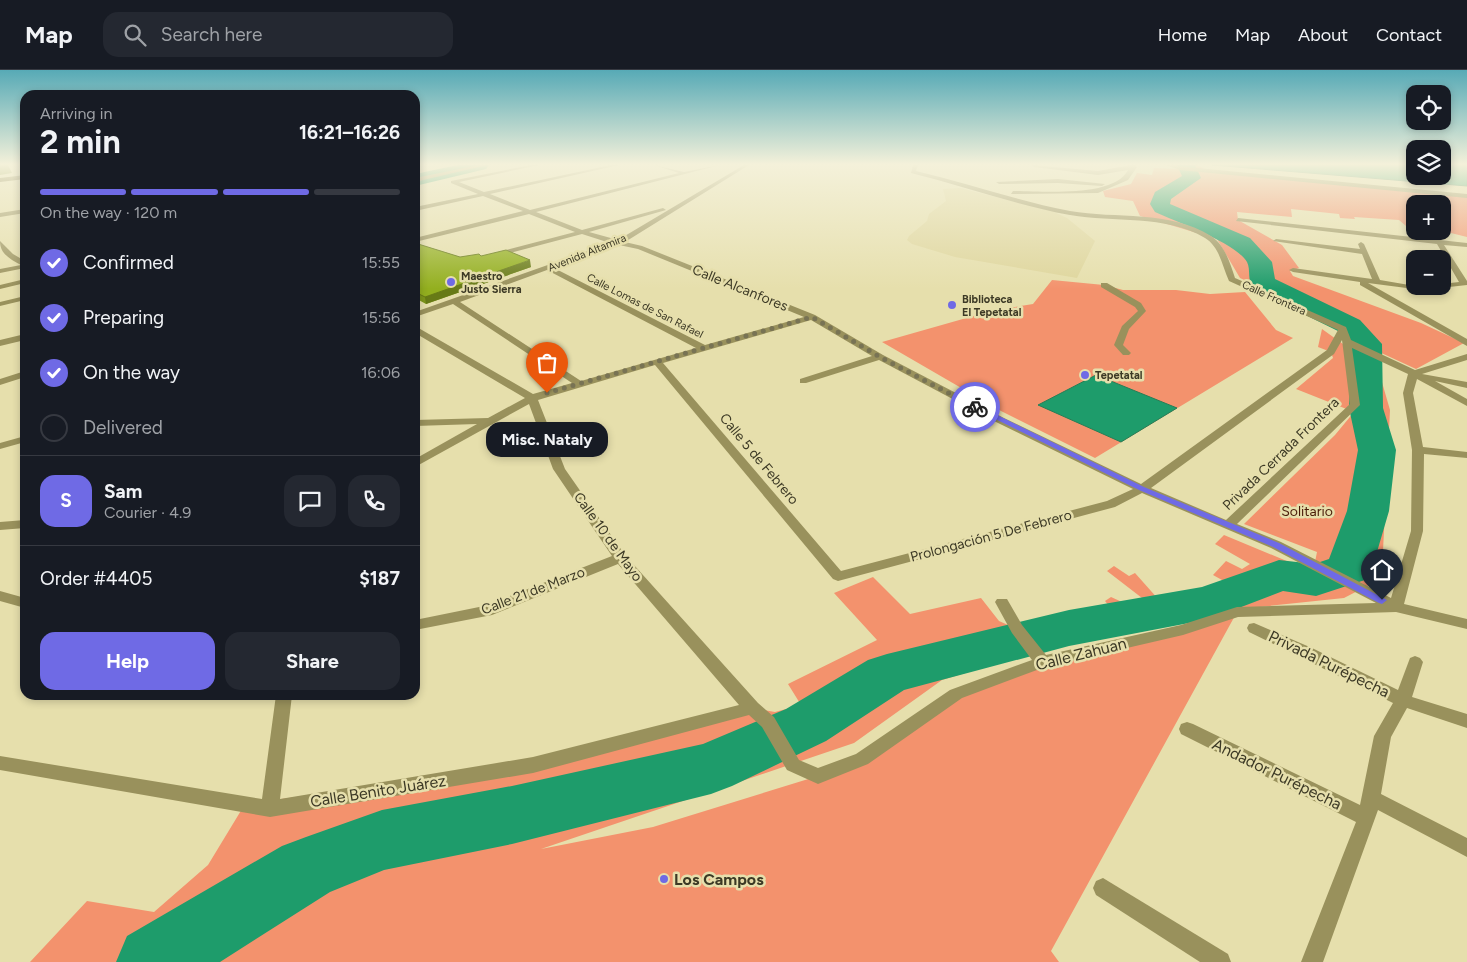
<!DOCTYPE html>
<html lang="en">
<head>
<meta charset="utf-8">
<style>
  body { margin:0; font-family:Figtree,sans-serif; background:#242831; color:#f1f3f6; height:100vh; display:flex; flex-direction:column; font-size:19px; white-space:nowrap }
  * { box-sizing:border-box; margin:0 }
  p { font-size:16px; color:#9ea1a6 }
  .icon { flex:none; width:28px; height:28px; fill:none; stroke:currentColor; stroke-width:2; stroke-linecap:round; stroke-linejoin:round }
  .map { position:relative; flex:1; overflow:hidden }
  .sheet { position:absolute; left:20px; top:20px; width:400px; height:610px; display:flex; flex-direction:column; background:#171b24; border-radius:15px; box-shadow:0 2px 8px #0003 }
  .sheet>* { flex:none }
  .buttons { position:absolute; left:1406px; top:15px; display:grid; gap:10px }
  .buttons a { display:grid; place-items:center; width:45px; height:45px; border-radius:10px; background:#171b24; box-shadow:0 2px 8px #0003; font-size:25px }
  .pin { position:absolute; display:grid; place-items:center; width:42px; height:42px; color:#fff; margin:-51px -21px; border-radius:50% 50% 50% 0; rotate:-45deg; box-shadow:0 0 5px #0007 }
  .pin .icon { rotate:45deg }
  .courier { position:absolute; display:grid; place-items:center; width:50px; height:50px; margin:-25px; border:4px solid #6f6ae5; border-radius:50%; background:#fff; color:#222; box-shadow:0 1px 6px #0007 }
  .bubble { position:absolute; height:35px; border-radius:15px; background:#171b24; box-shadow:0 2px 8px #0003; font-size:16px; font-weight:700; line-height:35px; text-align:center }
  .headline em { font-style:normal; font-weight:700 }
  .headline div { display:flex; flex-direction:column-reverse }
  .headline { display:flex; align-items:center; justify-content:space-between; height:85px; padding:0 20px }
  h1 { font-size:32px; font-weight:700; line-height:38px }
  .bar { display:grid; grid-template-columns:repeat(4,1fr); gap:8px 5px; align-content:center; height:60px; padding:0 20px }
  .bar i { height:6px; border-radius:4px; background:#363941 }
  .bar .current { background:#6f6ae5 }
  .bar p { grid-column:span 4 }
  .line { display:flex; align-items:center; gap:12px; padding:0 20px; border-top:1px solid #363941 }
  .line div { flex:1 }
  .round { display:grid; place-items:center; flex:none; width:52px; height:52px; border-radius:15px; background:#242831 }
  ol { padding:0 20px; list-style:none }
  li { display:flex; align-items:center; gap:15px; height:55px }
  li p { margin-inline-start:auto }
  li .icon { padding:5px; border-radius:50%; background:#6f6ae5; color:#fff; stroke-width:4 }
  li:last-child { color:#9ea1a6 }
  li i { width:28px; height:28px; border:2px solid #363941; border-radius:50% }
  .cta { display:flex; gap:10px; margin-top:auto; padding:10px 20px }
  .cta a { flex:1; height:58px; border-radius:15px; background:#6f6ae5; color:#fff; font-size:20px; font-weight:700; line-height:58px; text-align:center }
  .cta a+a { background:#242831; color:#f1f3f6 }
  header { display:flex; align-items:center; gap:30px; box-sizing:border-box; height:70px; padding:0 25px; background:#171b24; border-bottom:1px solid #363941 }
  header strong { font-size:24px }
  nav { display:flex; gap:28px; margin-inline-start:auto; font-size:18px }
  .search { width:350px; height:45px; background:#242831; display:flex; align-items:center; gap:12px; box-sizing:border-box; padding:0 18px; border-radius:15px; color:#9ea1a6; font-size:19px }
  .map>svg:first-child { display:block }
  .built { fill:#ded59b }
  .green { fill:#f3926d }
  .water { fill:#1e9c6b; stroke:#277e56 }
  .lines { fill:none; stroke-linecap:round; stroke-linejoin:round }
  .river { fill:#1e9c6b; fill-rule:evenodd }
  .minor { fill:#99915c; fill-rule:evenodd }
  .major { fill:#5a5110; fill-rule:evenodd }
  .wall { fill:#7e961b }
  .shaded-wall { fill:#677a16 }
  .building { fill:#93af1f; stroke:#677a16 }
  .route { fill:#6f6ae5 }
  .done { stroke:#787354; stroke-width:5; stroke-dasharray:0 9 }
  .poi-dot { fill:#6f6ae5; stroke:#e6dfac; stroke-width:2 }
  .labels { text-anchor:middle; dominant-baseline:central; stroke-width:5; stroke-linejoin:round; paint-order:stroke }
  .far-street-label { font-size:11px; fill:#3c3925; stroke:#e6dfac }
  .far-poi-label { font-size:11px; font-weight:bold; fill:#3c3925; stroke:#e6dfac; text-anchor:start }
  .street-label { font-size:14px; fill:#3c3925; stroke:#e6dfac }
  .park-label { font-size:14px; fill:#4a1c09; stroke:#e6dfac }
  .near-street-label { font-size:16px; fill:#3c3925; stroke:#e6dfac }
  .near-poi-label { font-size:16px; font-weight:bold; fill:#3c3925; stroke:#e6dfac; text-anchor:start }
</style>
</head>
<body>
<header>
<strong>Map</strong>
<div class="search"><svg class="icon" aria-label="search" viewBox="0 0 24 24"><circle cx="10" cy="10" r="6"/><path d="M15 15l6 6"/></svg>Search here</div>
<nav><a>Home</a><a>Map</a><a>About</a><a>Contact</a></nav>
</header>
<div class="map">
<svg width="1467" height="892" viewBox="0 0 1467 892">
  <rect width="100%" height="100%" fill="#e6dfac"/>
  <polygon class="built" points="960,118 1052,141 1067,148 1095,171 1077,208 955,187 912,174 907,170 909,166 927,151 929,144 946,131 943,119"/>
  <g class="green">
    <polygon points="1172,95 1197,95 1207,100 1467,127 1467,167 1443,161 1442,134 1415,134 1415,157 1406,156 1399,150 1354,147 1355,149 1340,148 1339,144 1291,139 1292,147 1237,142 1238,150 1282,175 1299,198 1290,201 1293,206 1421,253 1464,273 1416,299 1377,281 1375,288 1390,340 1382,501 1371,514 1344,528 1184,545 1036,582 942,610 854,673 541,779 653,757 818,706 862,689 956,624 1042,592 1237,542 1051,881 1059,892 30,892 87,831 154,842 208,795 245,734 533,695 752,638 775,642 801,635 788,614 877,570 834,523 873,507 910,544 981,528 999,551 1017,559 1114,542 1105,531 1111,527 1122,532 1142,528 1107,501 1114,496 1129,506 1135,503 1159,530 1175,530 1182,536 1195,535 1189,529 1200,525 1211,529 1231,515 1213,505 1226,491 1242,499 1250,494 1215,474 1224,465 1313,502 1317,482 1244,454 1335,365 1354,342 1296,319 1333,288 1331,282 1318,277 1322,259 1343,274 1351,269 1339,254 1240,208 1217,169 1140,146 1133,131 1105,127 1103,121 1131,114 1137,103 1152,105 1154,98 1180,99"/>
    <polygon points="1052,210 1104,215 1123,220 1176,220 1210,224 1245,222 1276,260 1293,268 1095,388 1001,341 882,272 991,241 1033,234"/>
  </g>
  <g class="water">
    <polygon points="1212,95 1415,95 1415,106 1442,106 1443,95 1467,95 1467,116"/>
    <polygon points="1096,305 1177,338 1121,372 1038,335"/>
  </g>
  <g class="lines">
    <g class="river">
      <polygon points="458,95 489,95 486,99 415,116 415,104"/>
      <path d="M1177 95H1195L1201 108 1171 129 1170 134 1250 168 1272 192 1275 209 1360 250 1382 274 1383 338 1396 380 1389 441 1372 499 1365 510 1316 526 1283 521 1210 549 1069 576 904 620 826 671 732 716 711 724 512 774 384 800 330 822 220 892H116L127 866 282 776 306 767 382 740 512 716 703 674 786 639 868 590 887 584 1069 540 1202 517 1279 490 1314 494 1329 489 1347 441 1358 380 1349 338 1352 275 1340 262 1253 219C1247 210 1251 200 1247 192 1236 173 1177 152 1155 142L1150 134 1155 122 1182 106Z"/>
    </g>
    <g class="minor">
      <polygon points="479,95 487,95 415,112 415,108"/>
      <path d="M531 95H539L459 112 484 122 611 95H619L490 124 530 140 679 103 654 95 684 102 720 95 536 142 582 160 663 138 666 140 589 162 618 170 744 95H749L625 172 642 176 815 245 883 285 1004 348 1141 414 1327 280 1338 260 1229 211C1222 196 1220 177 1205 168 1165 144 1114 153 1070 145 1016 135 964 116 911 103L913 95H918L916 101C968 113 1018 131 1070 141 1116 149 1170 140 1211 166 1225 175 1230 193 1235 208L1346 257 1351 270 1415 300 1467 284V290L1422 304 1467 312V318L1435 311 1467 329V336L1417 309 1413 323 1423 377 1467 382V388L1424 384 1423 461 1404 534 1467 549V559L1396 542 1238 547 1183 565 1045 597 962 628 868 694 818 714 787 700 762 657 749 645 533 703 270 747 0 700V686L262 729 276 625H292L280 729 533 687 739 635 618 494 492 545 415 560V550L484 536 612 486 553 399 529 334 415 397V389L477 354 415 356V350L488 348 525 328 415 263V256L533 324 572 313 453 234 415 247V242L610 173 582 164 491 188V184L575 162 529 144 415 172V168L523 141 483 126 415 141V137L478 124 451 113V111ZM619 175 638 179 804 247 705 275 554 198ZM547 200 696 278 581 311 460 232ZM811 250 872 286 800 309V313H806L879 290 996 352 1133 419 1107 431 841 501 663 293ZM1342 270 1350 334 1226 450 1151 418 1334 284ZM1352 278 1408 304 1403 323 1412 380 1411 461 1391 528 1281 472 1237 454 1360 335ZM655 295 833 509 838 511 1115 437 1142 423 1271 478 1376 533 1237 537 1181 555 1046 585 1022 555 1007 529H997L995 532 1012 563 1032 590 950 620 856 684 818 698 799 690 774 647 758 633 625 485 565 399 538 330Z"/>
      <path d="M1032 95 1098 101 1131 95H1135L1137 97 1128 110 1098 123 1011 124 1013 121C1042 121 1114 128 1128 100L1098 105 1034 97Z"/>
      <polygon points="1166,95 1467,124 1467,128 1180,100"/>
      <polygon points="1058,109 1105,114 1102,116 1058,113 999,114 996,112"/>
      <polygon points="25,139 25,143 0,147 0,143"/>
      <polygon points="1238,148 1467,173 1467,177 1444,175 1467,211 1467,215 1422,220 1368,213 1467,269 1467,276 1360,215 1360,212 1293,202 1289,200 1293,198 1372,209 1362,184 1273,171 1276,169 1360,179 1358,174 1361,172 1364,174 1380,210 1415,216 1442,216 1442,214 1459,212 1437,174 1236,151"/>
      <path d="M0 171 13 184 25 191V198L0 203V199L21 195C10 189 0 184 0 171Z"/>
      <polygon points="25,209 25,213 0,219 0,215"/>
      <polygon points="1101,213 1107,213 1141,233 1146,241 1129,259 1123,275 1131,283 1129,285 1123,285 1114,275 1122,256 1138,241 1135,237 1101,217"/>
      <polygon points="25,226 25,230 0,236 0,232"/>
      <polygon points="25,264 25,270 0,276 0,270"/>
      <polygon points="25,301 25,307 0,315 0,309"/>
      <polygon points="25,366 25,372 0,379 0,373"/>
      <polygon points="25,450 25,458 0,460 0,452"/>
      <polygon points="0,521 25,528 25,538 0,531"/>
      <polygon points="1254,553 1312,578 1398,620 1410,588 1415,586 1420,588 1423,592 1412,627 1467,644 1467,658 1407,638 1391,667 1381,724 1467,768 1467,787 1378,740 1323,892 1301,892 1356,752 1181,664 1179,659 1181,654 1187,652 1193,654 1360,735 1374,666 1393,633 1249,562 1247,558 1249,554"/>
      <polygon points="1103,808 1228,884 1231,892 1200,892 1096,825 1093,818 1096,811"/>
    </g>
    <polygon class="major" points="25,105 25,109 0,112 0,108"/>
  </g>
  <polygon class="wall" points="415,173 460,187 481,186 531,197 426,234 415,228"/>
  <g class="shaded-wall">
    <polygon points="8,95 12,103 0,105 0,97"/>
    <polygon points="530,190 531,197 426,234 425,227"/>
  </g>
  <g class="building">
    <polygon points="0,95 8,95 0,97"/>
    <polygon points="415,173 460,187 479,184 481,186 506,180 530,190 425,227 415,222"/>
  </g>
  <linearGradient id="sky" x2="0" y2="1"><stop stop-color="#57aab6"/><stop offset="0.43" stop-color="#f4f1da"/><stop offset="1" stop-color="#f4f1da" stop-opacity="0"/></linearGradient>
  <rect width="1467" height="219" fill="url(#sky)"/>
  <polygon class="route" points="973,335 977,335 1144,417 1279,473 1387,530 1382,534 1379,533 1273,477 1139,420 973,338"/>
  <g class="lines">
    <polyline class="done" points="547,323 812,247 880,287 975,337"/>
  </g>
  <g class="poi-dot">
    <circle cx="451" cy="212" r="5"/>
    <circle cx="952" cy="235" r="5"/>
    <circle cx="1085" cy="305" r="5"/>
    <circle cx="664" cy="809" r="5"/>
  </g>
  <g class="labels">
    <g class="far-street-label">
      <text transform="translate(587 183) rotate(-22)">Avenida Altamira</text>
      <text transform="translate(1274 228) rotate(24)">Calle Frontera</text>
      <text transform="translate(645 236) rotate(27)">Calle Lomas de San Rafael</text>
    </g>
    <g class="far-poi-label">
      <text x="461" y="206">Maestro<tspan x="461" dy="13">Justo Sierra</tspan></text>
      <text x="962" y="229">Biblioteca<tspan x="962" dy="13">El Tepetatal</tspan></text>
      <text x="1095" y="305">Tepetatal</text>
    </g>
    <g class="street-label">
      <text transform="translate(740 218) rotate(22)">Calle Alcanfores</text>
      <text transform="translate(1281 384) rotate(-44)">Privada Cerrada Frontera</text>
      <text transform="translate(759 389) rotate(50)">Calle 5 de Febrero</text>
      <text transform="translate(991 466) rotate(-15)">Prolongación 5 De Febrero</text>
      <text transform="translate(608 467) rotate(54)">Calle 10 de Mayo</text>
      <text transform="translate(533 521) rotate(-21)">Calle 21 de Marzo</text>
    </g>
    <g class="park-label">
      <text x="1307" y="441">Solitario</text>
    </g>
    <g class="near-street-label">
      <text transform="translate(1081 584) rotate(-14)">Calle Zahuan</text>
      <text transform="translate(1329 594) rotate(26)">Privada Purépecha</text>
      <text transform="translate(1277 704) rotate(26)">Andador Purépecha</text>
      <text transform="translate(378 721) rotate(-9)">Calle Benito Juárez</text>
    </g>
    <g class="near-poi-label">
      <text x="674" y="809">Los Campos</text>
    </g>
  </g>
</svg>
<div class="buttons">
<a><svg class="icon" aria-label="locate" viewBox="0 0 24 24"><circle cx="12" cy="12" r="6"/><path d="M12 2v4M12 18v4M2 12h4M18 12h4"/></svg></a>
<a><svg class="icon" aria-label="layers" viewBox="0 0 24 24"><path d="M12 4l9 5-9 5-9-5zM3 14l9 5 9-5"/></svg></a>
<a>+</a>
<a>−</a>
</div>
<div class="pin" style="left:547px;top:323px;background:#ea580c"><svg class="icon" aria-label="bag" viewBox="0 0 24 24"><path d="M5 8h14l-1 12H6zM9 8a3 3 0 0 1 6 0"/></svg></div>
<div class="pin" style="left:1382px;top:530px;background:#1f2937"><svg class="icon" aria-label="home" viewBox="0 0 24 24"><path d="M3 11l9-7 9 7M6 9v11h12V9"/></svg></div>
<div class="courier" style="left:975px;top:337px"><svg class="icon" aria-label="bike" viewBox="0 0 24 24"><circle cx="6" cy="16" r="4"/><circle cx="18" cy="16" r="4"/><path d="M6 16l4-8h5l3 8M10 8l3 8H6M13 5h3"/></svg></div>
<div class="bubble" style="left:486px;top:352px;width:122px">Misc. Nataly</div>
<section class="sheet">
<div class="headline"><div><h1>2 min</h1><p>Arriving in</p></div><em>16:21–16:26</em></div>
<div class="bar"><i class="current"></i><i class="current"></i><i class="current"></i><i></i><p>On the way · 120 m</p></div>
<ol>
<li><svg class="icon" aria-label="check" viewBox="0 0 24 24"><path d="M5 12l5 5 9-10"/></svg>Confirmed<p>15:55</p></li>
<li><svg class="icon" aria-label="check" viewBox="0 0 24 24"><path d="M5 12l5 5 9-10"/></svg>Preparing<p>15:56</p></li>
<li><svg class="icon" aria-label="check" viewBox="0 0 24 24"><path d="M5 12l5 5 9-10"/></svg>On the way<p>16:06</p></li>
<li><i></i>Delivered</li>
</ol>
<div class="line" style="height:90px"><b class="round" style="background:#6f6ae5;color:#fff">S</b><div><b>Sam</b><p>Courier · 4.9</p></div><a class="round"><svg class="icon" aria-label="chat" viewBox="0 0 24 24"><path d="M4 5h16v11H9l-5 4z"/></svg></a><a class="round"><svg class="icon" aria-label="phone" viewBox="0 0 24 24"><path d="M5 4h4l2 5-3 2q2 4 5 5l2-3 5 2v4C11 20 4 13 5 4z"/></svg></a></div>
<div class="line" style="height:65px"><div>Order #4405</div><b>$187</b></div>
<div class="cta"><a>Help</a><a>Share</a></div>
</section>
</div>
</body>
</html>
